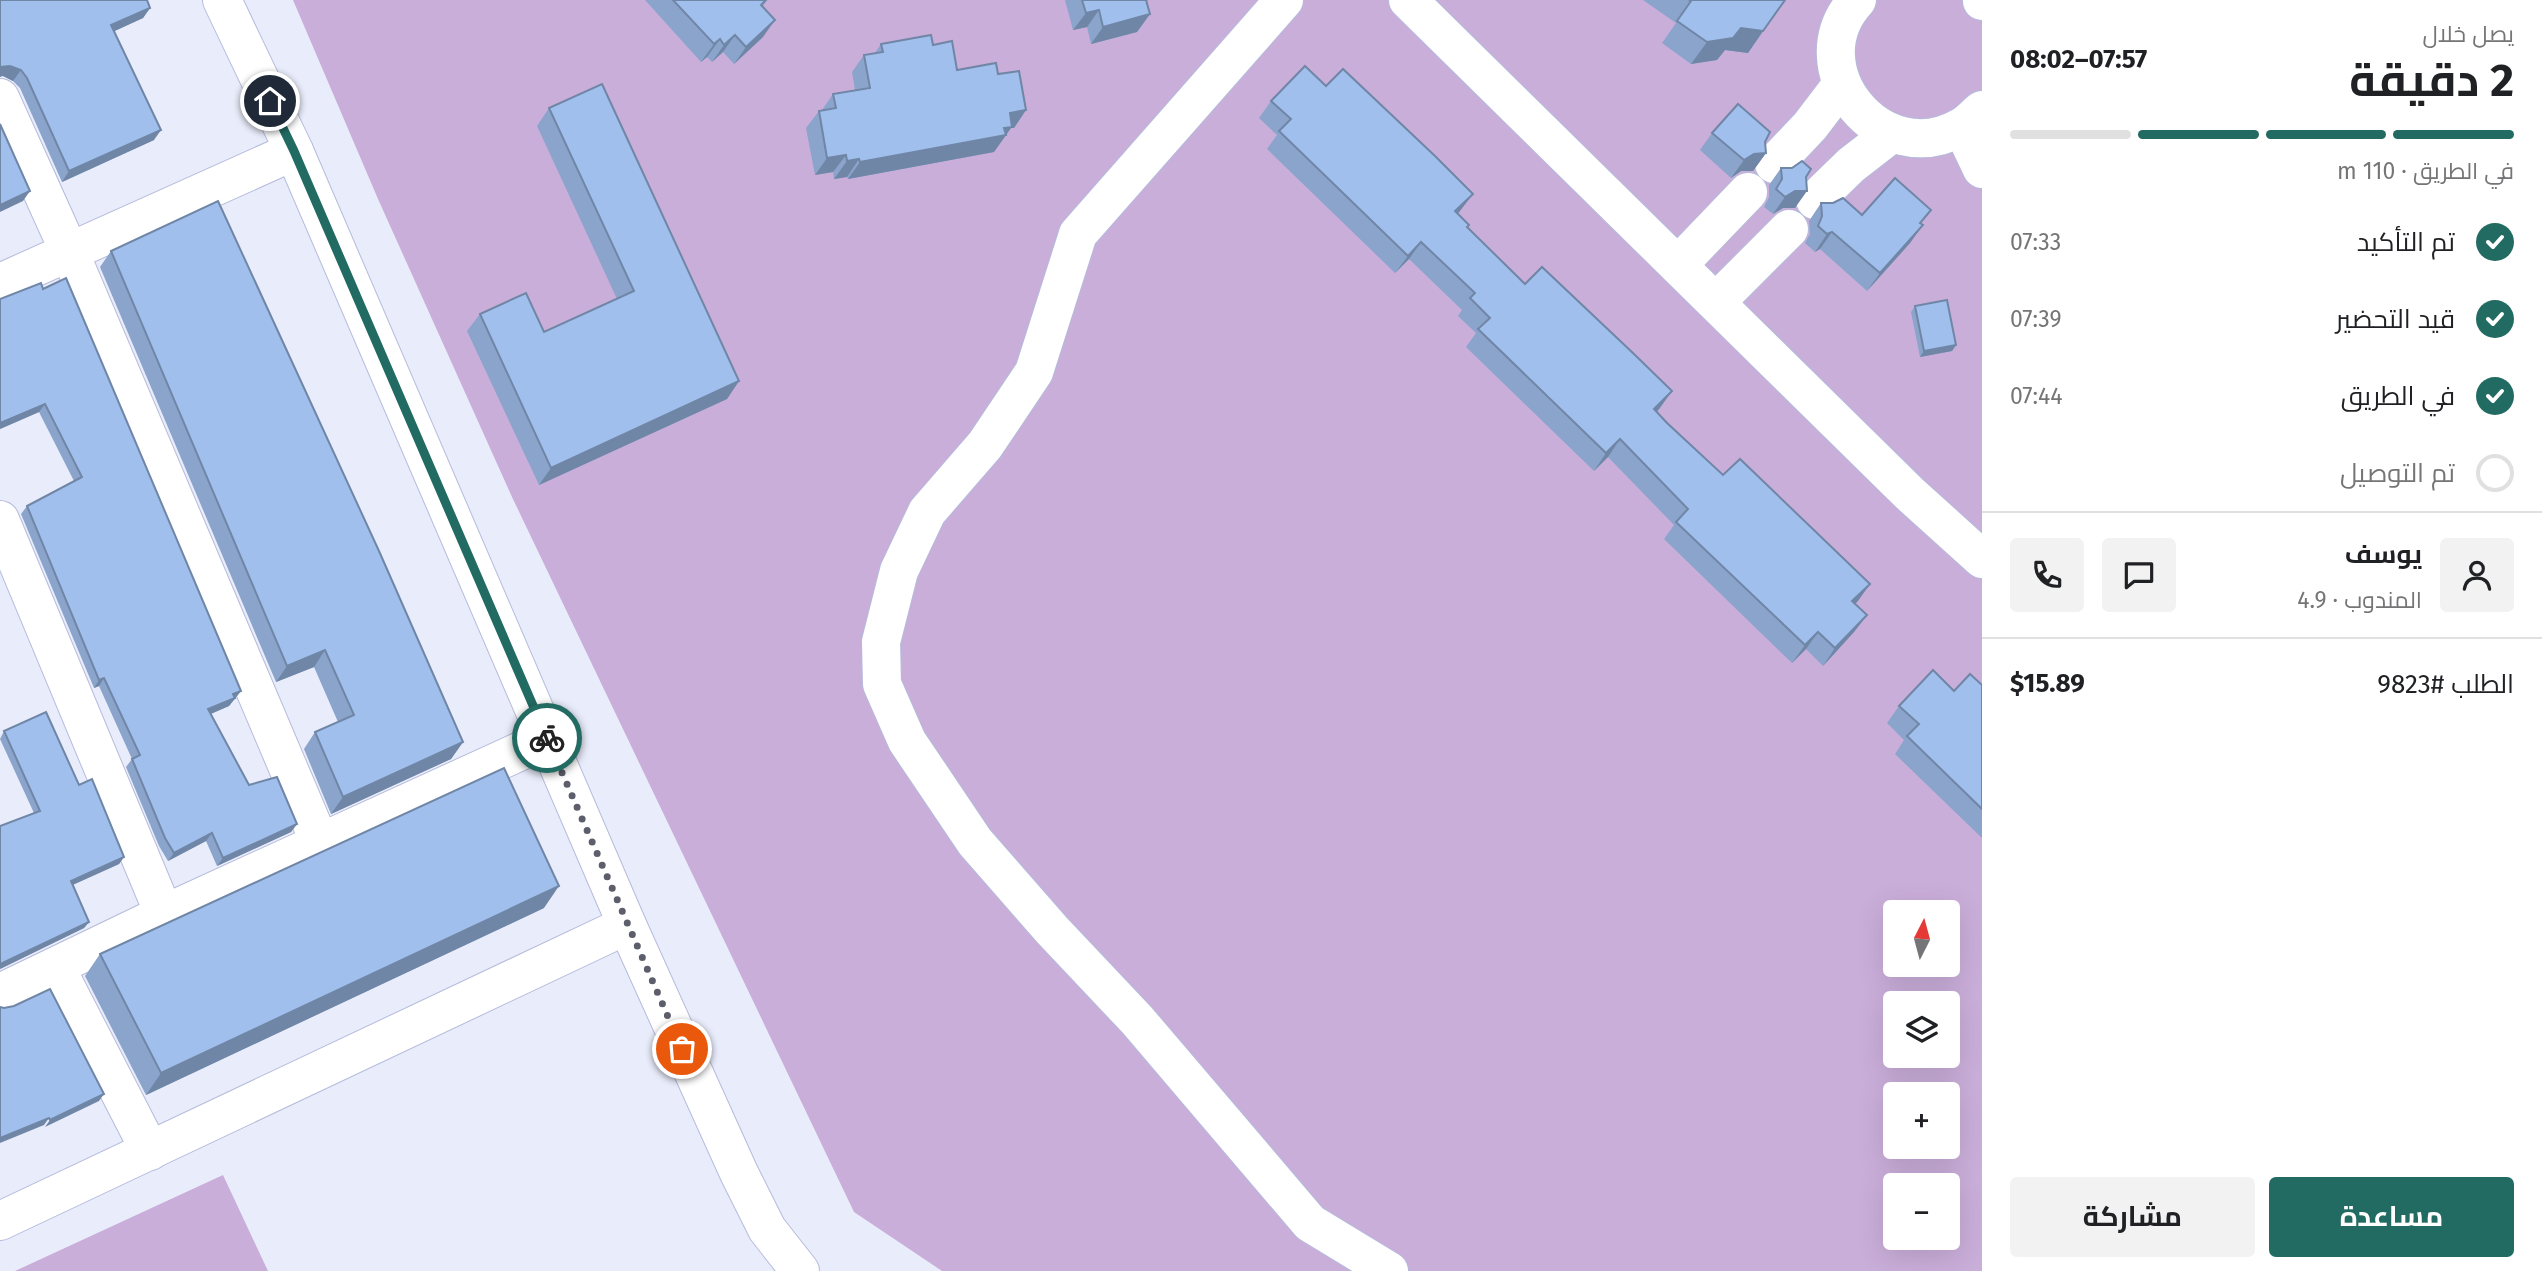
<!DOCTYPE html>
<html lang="ar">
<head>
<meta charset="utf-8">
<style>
  body { margin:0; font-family:"Fira Sans",Cairo,sans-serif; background:#f2f2f2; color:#202124; direction:rtl; height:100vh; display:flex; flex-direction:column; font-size:26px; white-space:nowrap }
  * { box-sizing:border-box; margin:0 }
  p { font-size:23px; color:#757577 }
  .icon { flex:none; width:38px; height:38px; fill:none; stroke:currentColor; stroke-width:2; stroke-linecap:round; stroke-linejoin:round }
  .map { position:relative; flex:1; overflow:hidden; direction:ltr }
  .drawer { display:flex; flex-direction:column; background:#fff; width:560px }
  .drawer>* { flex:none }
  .needle { width:46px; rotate:6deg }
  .controls { position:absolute; left:1883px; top:900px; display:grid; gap:14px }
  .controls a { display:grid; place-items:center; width:77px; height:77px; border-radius:7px; background:#fff; box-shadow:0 7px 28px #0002; font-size:35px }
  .pin { position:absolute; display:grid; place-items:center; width:60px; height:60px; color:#fff; margin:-30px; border:4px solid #fff; border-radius:50%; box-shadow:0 2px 7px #0007 }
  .courier { position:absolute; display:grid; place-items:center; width:70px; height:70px; margin:-35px; border:5px solid #226b62; border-radius:50%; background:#fff; color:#222; box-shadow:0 2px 9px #0007 }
  .overview em { font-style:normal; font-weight:700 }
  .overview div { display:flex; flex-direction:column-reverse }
  .overview { display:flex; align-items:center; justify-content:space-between; height:119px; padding:0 28px }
  h1 { font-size:46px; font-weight:700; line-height:52px }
  .bar { display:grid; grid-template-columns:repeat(4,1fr); gap:10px 7px; align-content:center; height:84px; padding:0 28px }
  .bar i { height:9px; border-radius:5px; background:#e0e0e0 }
  .bar .on { background:#226b62 }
  .bar p { grid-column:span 4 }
  .line { display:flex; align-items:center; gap:18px; padding:0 28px; border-top:2px solid #e0e0e0 }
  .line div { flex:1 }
  .round { display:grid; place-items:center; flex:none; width:74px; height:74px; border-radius:7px; background:#f2f2f2 }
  ol { padding:0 28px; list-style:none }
  li { display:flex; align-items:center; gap:21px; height:77px }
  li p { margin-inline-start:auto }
  li .icon { padding:7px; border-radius:50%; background:#226b62; color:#fff; stroke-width:4 }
  li:last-child { color:#757577 }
  li i { width:38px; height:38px; border:4px solid #e0e0e0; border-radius:50% }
  .cta { display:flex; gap:14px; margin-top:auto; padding:14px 28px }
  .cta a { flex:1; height:80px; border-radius:7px; background:#226b62; color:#fff; font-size:28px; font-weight:700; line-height:80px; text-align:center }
  .cta a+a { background:#f2f2f2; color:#202124 }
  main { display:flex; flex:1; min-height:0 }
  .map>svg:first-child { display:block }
  .green { fill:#caaeda; fill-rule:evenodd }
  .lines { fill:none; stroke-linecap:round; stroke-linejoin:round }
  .minor-casing { stroke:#b5bbdc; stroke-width:40 }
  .minor { stroke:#fff; stroke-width:38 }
  .wall { fill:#8aa4cc }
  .shaded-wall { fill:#7086a6 }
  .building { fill:#a0bfed; stroke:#7086a6; stroke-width:2 }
  .done { stroke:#5c5e6b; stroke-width:7; stroke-dasharray:0 12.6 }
  .route { stroke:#226b62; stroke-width:9 }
</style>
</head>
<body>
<main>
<section class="drawer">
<div class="overview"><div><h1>2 دقيقة</h1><p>يصل خلال</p></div><em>07:57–08:02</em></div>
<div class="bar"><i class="on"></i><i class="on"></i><i class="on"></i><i></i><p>في الطريق · 110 m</p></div>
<ol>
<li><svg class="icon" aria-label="check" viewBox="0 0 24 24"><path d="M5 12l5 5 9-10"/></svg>تم التأكيد<p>07:33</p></li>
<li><svg class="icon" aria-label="check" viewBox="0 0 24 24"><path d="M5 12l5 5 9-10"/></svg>قيد التحضير<p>07:39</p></li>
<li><svg class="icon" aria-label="check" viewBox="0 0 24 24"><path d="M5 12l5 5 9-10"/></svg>في الطريق<p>07:44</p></li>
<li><i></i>تم التوصيل</li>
</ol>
<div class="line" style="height:126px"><a class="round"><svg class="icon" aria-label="person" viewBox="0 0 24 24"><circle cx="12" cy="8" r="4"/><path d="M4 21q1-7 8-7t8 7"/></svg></a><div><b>يوسف</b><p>المندوب · 4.9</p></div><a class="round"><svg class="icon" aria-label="chat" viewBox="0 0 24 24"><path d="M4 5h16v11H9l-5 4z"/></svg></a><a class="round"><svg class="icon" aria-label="phone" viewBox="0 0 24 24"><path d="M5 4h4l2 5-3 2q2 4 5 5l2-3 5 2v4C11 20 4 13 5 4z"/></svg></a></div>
<div class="line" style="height:91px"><div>الطلب #9823</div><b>$15.89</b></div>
<div class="cta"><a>مساعدة</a><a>مشاركة</a></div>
</section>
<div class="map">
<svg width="1982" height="1271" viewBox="0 0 1982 1271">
  <rect width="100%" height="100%" fill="#e9ecfa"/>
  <g class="green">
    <path d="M293 0H1982V1271H942L854 1212 512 497 378 199ZM1895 912H1948V964H1895ZM1895 1003H1948V1055H1895ZM1895 1094H1948V1146H1895ZM1895 1185H1948V1237H1895Z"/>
    <polygon points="223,1175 268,1271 15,1271"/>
  </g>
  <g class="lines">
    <g class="minor-casing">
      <g id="minor">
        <polyline points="222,0 294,151 627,925 739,1173 767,1229 800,1271"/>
        <polyline points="1284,0 1078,234 1034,372 985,445 927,512 899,571 881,642 882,684 907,741 975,842 1052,930 1137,1020 1310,1223 1389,1271"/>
        <polyline points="1408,0 1909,493 1982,559"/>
        <path d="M1857 0C1795 67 1881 173 1961 127 1969 123 1975 115 1982 110"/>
        <polyline points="1982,0 1982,1"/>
        <polyline points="0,98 69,251 320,843"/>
        <polyline points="1962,127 1982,169"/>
        <polyline points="1774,164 1810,126 1842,84"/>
        <polyline points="1815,200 1851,165 1891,134"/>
        <polyline points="1678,265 1748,192"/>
        <polyline points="0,283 294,151"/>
        <polyline points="1716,302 1789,229"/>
        <polyline points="0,520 164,914"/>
        <polyline points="56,968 150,1151"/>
        <polyline points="0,993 164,914 547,739"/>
        <polyline points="0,1221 627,925"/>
      </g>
    </g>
    <use href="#minor" class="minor"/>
  </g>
  <g class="wall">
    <polygon points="645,0 767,0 763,6 763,37 734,64 723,52 712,62 707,57 701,62"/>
    <polygon points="1065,0 1148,0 1147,2 1150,14 1137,32 1091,44 1087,27 1073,30"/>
    <polygon points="1643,0 1785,0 1748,53 1725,50 1717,60 1691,64 1662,43 1676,23"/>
    <polygon points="150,8 143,18 114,31 154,140 62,182 20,88 13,81 3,76"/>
    <polygon points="881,44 933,45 957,70 998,74 1026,110 1014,128 1011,128 994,152 848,179 847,177 834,179 833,172 815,175 806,128 819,111 822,110 833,94 855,90 852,72 864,55 875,53"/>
    <polygon points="1271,101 1460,211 1458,214 1469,225 1467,228 1525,284 1672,391 1657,412 1723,475 1870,584 1855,604 1867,615 1854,632 1823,666 1806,649 1792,663 1664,539 1674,525 1608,457 1594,471 1466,347 1476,333 1458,316 1462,310 1409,259 1395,273 1267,149 1277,135 1259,118"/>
    <polygon points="549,108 739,381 727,399 539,485 467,331 480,314 544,332 617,299 537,126"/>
    <polygon points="1712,133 1766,153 1753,171 1741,171 1731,178 1700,150"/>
    <polygon points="1781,168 1806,177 1795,208 1783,208 1773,214 1764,207 1769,197 1769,185"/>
    <polygon points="1821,203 1862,215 1922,224 1910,243 1867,291 1820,249 1815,252 1805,243 1810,234 1809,221"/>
    <polygon points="111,251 463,742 451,759 331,814 304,749 315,732 338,722 314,667 276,682 100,267"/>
    <polygon points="0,299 241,691 229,706 211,714 249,785 297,824 291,832 217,866 206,841 168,861 159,846 126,767 132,759 99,686 94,688 21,514 27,506 74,481 39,412 0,429"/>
    <polygon points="1915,306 1956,345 1952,351 1920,357 1911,312"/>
    <polygon points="1982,685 1982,838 1895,754 1904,740 1887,723 1899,706 1954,691"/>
    <polygon points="4,731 79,785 124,857 119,864 72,885 89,922 84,928 0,969 0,826 34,813 0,739"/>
    <polygon points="544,908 146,1095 85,976 100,954"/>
  </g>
  <g class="shaded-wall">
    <polygon points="150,8 143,18 104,36 111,25"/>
    <polygon points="1099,10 1087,27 1073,30 1086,13"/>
    <polygon points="1150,14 1137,32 1091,44 1103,27"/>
    <polygon points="775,20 763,37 734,64 746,47"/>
    <polygon points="1741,28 1763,31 1748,53 1725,50 1717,60 1691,64 1707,42"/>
    <polygon points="735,35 723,52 712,62 724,45"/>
    <polygon points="720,39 707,57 701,62 714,44"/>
    <polygon points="10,66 21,70 13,81 3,76 0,77 0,67"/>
    <polygon points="1026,110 1014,128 1011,128 994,152 848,179 860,162 1010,113"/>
    <polygon points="161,130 154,140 62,182 69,171"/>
    <polygon points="1766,153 1753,171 1741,171 1731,178 1744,160 1754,154"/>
    <polygon points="846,155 833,172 815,175 827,158"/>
    <polygon points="859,159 847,177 834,179 847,161"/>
    <polygon points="30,191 23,201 0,212 0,205"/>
    <polygon points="1795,191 1807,191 1795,208 1783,208 1773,214 1785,197"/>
    <polygon points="1473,194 1460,211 1443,228 1455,211"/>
    <polygon points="1923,225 1910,243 1867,291 1880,273"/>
    <polygon points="1832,232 1820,249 1815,252 1827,234"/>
    <polygon points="1421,242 1409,259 1395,273 1408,256"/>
    <polygon points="1956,345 1952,351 1920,357 1924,351"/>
    <polygon points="739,381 727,399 539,485 551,468"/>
    <polygon points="1672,391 1659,409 1642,427 1654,409"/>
    <polygon points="45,404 39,412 0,429 0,423"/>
    <polygon points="1620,439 1608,457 1594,471 1606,453"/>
    <polygon points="1870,584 1858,601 1840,619 1852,601"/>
    <polygon points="1867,615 1854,632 1823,666 1835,648"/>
    <polygon points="1818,632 1806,649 1792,663 1805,645"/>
    <polygon points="325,650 314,667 276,682 287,666"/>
    <polygon points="104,678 99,686 94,688 99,680"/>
    <polygon points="241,691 229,706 203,717 208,709 233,694"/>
    <polygon points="463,742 451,759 331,814 343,797"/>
    <polygon points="297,824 291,832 217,866 223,858"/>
    <polygon points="212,833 206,841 168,861 174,853"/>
    <polygon points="124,857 119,864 66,888 71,881"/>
    <polygon points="559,886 544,908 146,1095 161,1073"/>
    <polygon points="89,922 84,928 0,969 0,964"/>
    <polygon points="104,1094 99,1101 45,1127 50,1120"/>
    <polygon points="49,1118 44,1125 0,1143 0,1138"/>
  </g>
  <g class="building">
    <polygon points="0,0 147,0 150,8 111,25 161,130 69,171 27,78 21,70 10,66 0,67"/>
    <polygon points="673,0 766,0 761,5 775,20 746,47 735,35 724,45 720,39 714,44"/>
    <polygon points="1082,0 1146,0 1150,14 1103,27 1099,10 1086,13"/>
    <polygon points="1689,0 1785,0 1763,31 1741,28 1733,38 1707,42 1677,21 1691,1"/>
    <polygon points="931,35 933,45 952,41 957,70 996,63 998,74 1019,71 1026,110 1010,113 1012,127 1004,128 1006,135 860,162 859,159 847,161 846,155 827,158 819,111 836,108 833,94 870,88 864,55 883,52 881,44"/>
    <polygon points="1305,66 1326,86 1343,69 1435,156 1473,194 1455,211 1469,225 1467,227 1525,284 1542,267 1634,354 1672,391 1654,409 1667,423 1723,475 1740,459 1870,584 1852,601 1867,615 1835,648 1818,632 1805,645 1676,522 1688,509 1620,439 1606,453 1478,329 1490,318 1470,298 1475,293 1421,242 1408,256 1279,131 1291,119 1271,101"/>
    <polygon points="602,84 739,381 551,468 480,314 526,293 544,332 634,291 549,108"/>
    <polygon points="1738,104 1770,132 1765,142 1766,153 1754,154 1744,160 1712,133"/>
    <polygon points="0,124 30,191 0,205"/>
    <polygon points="1802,161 1811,169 1806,177 1807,191 1795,191 1785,197 1776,189 1782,179 1781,168 1792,168"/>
    <polygon points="1895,178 1931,210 1920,223 1923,225 1880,273 1832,232 1827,234 1818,226 1822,216 1821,203 1833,203 1843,198 1862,215"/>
    <polygon points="218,201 379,551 463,742 343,797 315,732 354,715 325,650 287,666 111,251"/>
    <polygon points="66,278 241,691 233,694 235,698 208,709 249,785 277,777 297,824 223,858 212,833 174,853 165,838 132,759 140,755 104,678 99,680 27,506 82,477 45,404 0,423 0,299 41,283 43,289"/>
    <polygon points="1947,300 1956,345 1924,351 1915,306"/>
    <polygon points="1933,670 1954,691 1970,674 1982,685 1982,809 1907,736 1919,724 1899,706"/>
    <polygon points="46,712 79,785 92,779 124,857 71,881 89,922 0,964 0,826 40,811 4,731"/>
    <polygon points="504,768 559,886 161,1073 100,954"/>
    <polygon points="50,989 104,1094 50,1120 49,1118 0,1138 0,1007 4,1008 14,1006"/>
  </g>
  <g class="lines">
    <polyline class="done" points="547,738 682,1049"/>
    <polyline class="route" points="270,101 294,151 547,738"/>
  </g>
</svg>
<div class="controls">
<a><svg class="needle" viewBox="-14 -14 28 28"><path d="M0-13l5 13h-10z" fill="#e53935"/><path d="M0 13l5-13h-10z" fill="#757577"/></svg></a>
<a><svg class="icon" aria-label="layers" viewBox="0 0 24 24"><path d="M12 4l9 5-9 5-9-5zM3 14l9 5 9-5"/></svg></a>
<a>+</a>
<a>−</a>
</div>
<div class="pin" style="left:682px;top:1049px;background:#ea580c"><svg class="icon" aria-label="bag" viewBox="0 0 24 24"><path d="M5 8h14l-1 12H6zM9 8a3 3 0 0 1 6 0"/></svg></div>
<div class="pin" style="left:270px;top:101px;background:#1f2937"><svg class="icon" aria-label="home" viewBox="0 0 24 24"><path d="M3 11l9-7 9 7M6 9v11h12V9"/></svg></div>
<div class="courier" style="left:547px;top:738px"><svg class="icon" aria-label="bike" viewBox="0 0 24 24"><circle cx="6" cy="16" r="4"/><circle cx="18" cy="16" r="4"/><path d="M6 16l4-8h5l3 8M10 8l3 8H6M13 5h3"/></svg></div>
</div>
</main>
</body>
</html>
